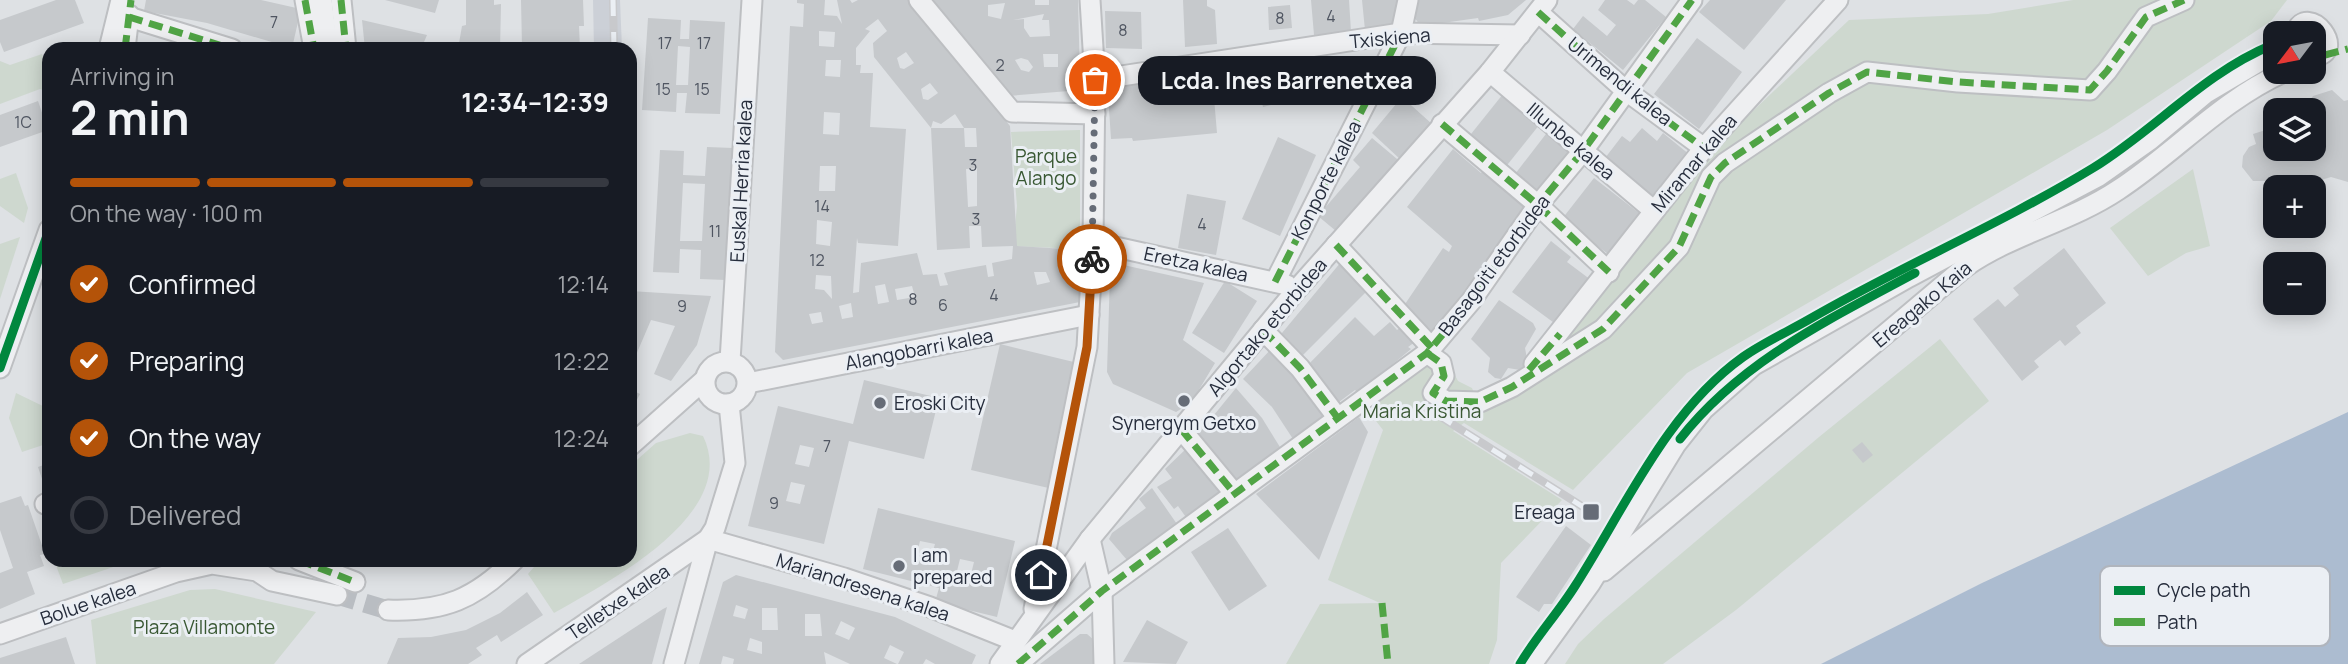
<!DOCTYPE html>
<html lang="en">
<head>
<meta charset="utf-8">
<style>
  body { margin:0; font-family:Manrope,sans-serif; background:#20242c; color:#f1f3f6; height:100vh; display:flex; flex-direction:column; font-size:26px; white-space:nowrap }
  * { box-sizing:border-box; margin:0 }
  p { font-size:23px; color:#9ea1a6 }
  .icon { flex:none; width:38px; height:38px; fill:none; stroke:currentColor; stroke-width:2; stroke-linecap:round; stroke-linejoin:round }
  .map { position:relative; flex:1; overflow:hidden }
  .panel { position:absolute; left:42px; top:42px; width:595px; height:525px; display:flex; flex-direction:column; background:#171b24; border-radius:21px; box-shadow:0 4px 18px #0003 }
  .panel>* { flex:none }
  .needle { width:46px; rotate:238deg }
  .tools { position:absolute; left:2263px; top:21px; display:grid; gap:14px }
  .tools a { display:grid; place-items:center; width:63px; height:63px; border-radius:14px; background:#171b24; box-shadow:0 4px 18px #0003; font-size:35px }
  .pin { position:absolute; display:grid; place-items:center; width:60px; height:60px; color:#fff; margin:-30px; border:4px solid #fff; border-radius:50%; box-shadow:0 2px 7px #0007 }
  .courier { position:absolute; display:grid; place-items:center; width:70px; height:70px; margin:-35px; border:5px solid #b45309; border-radius:50%; background:#fff; color:#222; box-shadow:0 2px 9px #0007 }
  .bubble { position:absolute; height:49px; border-radius:21px; background:#171b24; box-shadow:0 4px 18px #0003; font-size:23px; font-weight:700; line-height:49px; text-align:center }
  .summary em { font-style:normal; font-weight:700 }
  .summary div { display:flex; flex-direction:column-reverse }
  .summary { display:flex; align-items:center; justify-content:space-between; height:119px; padding:0 28px }
  h1 { font-size:46px; font-weight:700; line-height:52px }
  .bar { display:grid; grid-template-columns:repeat(4,1fr); gap:10px 7px; align-content:center; height:84px; padding:0 28px }
  .bar i { height:9px; border-radius:5px; background:#363941 }
  .bar .on { background:#b45309 }
  .bar p { grid-column:span 4 }
  ol { padding:0 28px; list-style:none }
  li { display:flex; align-items:center; gap:21px; height:77px }
  li p { margin-inline-start:auto }
  li .icon { padding:7px; border-radius:50%; background:#b45309; color:#fff; stroke-width:4 }
  li:last-child { color:#9ea1a6 }
  li i { width:38px; height:38px; border:4px solid #363941; border-radius:50% }
  .map>svg:first-child { display:block }
  .built { fill:#ccd0d7 }
  .green { fill:#ced8cf }
  .water { fill:#acbcd0 }
  .building { fill:#c6c9cc; fill-rule:evenodd }
  .lines { fill:none; stroke-linecap:round; stroke-linejoin:round }
  .minor-tunnel { stroke:#b9bdc2; stroke-width:19; stroke-dasharray:19 10; stroke-linecap:butt }
  .minor-casing { stroke:#bdbfc2; stroke-width:23 }
  .minor { stroke:#eeeff1; stroke-width:19 }
  .rail-casing { stroke:#c8c9cc; stroke-width:8 }
  .rail { stroke:#ebeff4; stroke-width:5; stroke-dasharray:16; stroke-linecap:butt }
  .quiet { stroke:#50a445; stroke-width:7; stroke-dasharray:14 7; stroke-linecap:butt }
  .cycleway-casing { stroke:#ebeff4; stroke-width:13 }
  .cycleway { stroke:#00873e; stroke-width:9 }
  .done { stroke:#666c77; stroke-width:7; stroke-dasharray:0 12.6 }
  .route { stroke:#b45309; stroke-width:9 }
  .poi-dot { fill:#666c77; stroke:#ebeff4; stroke-width:2.5 }
  .labels { text-anchor:middle; dominant-baseline:central; stroke-width:6; stroke-linejoin:round; paint-order:stroke }
  .number-label { font-size:16px; fill:#4f5561 }
  .street-label { font-size:19px; fill:#262d3c; stroke:#ebeff4 }
  .park-label { font-size:19px; fill:#395833; stroke:#ebeff4 }
  .poi-label { font-size:19px; fill:#262d3c; stroke:#ebeff4; text-anchor:start }
  .key { fill:#ebeff4; stroke:#b0b5bd; stroke-width:2 }
  .key-label { font-size:19px; fill:#262d3c }
</style>
</head>
<body>
<div class="map">
<svg width="2348" height="664" viewBox="0 0 2348 664">
  <rect width="100%" height="100%" fill="#dee1e4"/>
  <polygon class="built" points="593,0 620,0 622,49 594,49"/>
  <g class="green">
    <polygon points="2073,0 2287,0 2271,21 2107,130 1687,373 1573,490 1464,423 1453,431 1562,500 1501,563 1497,640 1489,664 1286,664 1320,604 1380,603 1328,580 1383,430 1366,408 1444,354 1458,381 1472,388 1482,411 1520,388 1612,281 1717,145 1849,20 1988,14"/>
    <polygon points="42,54 49,76 49,92 40,89 0,104 0,61 10,65"/>
    <polygon points="1080,130 1080,249 1013,246 1017,206 1011,132"/>
    <polygon points="2193,169 2210,246 2186,253 2148,276 2110,228"/>
    <polygon points="16,173 28,208 24,223 0,206 0,179"/>
    <polygon points="20,237 0,299 0,244"/>
    <polygon points="1940,339 1989,401 1736,610 1663,664 1565,664 1578,644 1604,619 1819,437"/>
    <polygon points="16,393 49,409 49,443 22,452 9,418"/>
    <path d="M690 433 703 436C741 514 608 582 554 613L528 574 540 560H630V466L656 443Z"/>
    <polygon points="54,560 134,560 63,584"/>
    <polygon points="215,589 316,612 274,664 96,664 91,620 190,590"/>
  </g>
  <polygon class="water" points="2348,412 2348,664 1821,664 1982,583"/>
  <g class="building">
    <polygon points="56,0 75,0 84,23 4,52 0,42 0,20"/>
    <polygon points="146,0 261,0 301,9 292,48 207,23 144,11"/>
    <polygon points="385,0 439,0 435,13"/>
    <polygon points="466,0 494,0 494,5 501,4 500,49 458,49 462,26 466,25"/>
    <polygon points="521,0 583,0 584,26 579,26 580,49 522,47"/>
    <path d="M797 0H825L824 15 837 16 842 24 837 0H850L852 3 858 0H908L1010 126 1017 246 1081 250 1084 253 1080 302 783 360 775 352 790 26 803 27 804 4 797 3ZM878 19 887 31 873 43 874 57 931 128 937 250 970 248 969 226H981L982 247 1013 246 1012 259 992 263 994 276 988 277 986 265 958 270 944 273 948 285 940 286 937 274 923 275 917 253 861 263 859 292 853 293 857 238 858 243 898 246 906 129 870 127 873 73H860L861 65H856V48L870 31 865 29ZM819 31 835 32 834 47 819 46ZM906 52 914 63 904 69 900 68 897 58ZM826 60H841L840 77 825 76ZM930 83 938 93 928 100 923 99 921 89ZM824 112 840 113 839 135 823 134ZM955 114 964 128H976L977 147H965L964 128H931L933 121 941 124ZM820 166H836L835 191H819ZM977 168V206L968 207 966 169ZM817 220 832 222 830 246 816 244ZM1034 272H1046L1050 282 1037 285ZM816 275 831 276 832 299 824 290 815 289ZM885 284 889 302 878 304 875 286ZM912 286 915 297 897 300 895 289ZM851 303 853 317 842 319 839 306ZM821 312 823 322 812 324 809 314Z"/>
    <path d="M931 0H1035V5H1049V0H1078L1080 80 1069 91 1008 96ZM1005 3 1001 19 988 16V5ZM1044 14 1042 20H1049L1050 36 1030 37 1024 28V19L1013 20ZM1043 54H1058V67H1044ZM1021 58 1028 60 1033 67 1029 72 1021 70 1015 60Z"/>
    <polygon points="1183,0 1207,0 1207,6 1215,10 1217,44 1185,47"/>
    <polygon points="1311,0 1349,0 1351,32 1314,35"/>
    <polygon points="1362,0 1397,0 1394,27 1365,30"/>
    <polygon points="1416,0 1526,0 1508,15 1479,21 1478,18 1421,26 1413,16"/>
    <polygon points="1605,0 1627,0 1634,5 1638,0 1645,0 1666,17 1623,70 1573,29 1583,16 1607,36 1616,25 1598,10"/>
    <polygon points="1710,0 1786,0 1744,50 1699,12"/>
    <polygon points="1290,5 1292,28 1269,30 1268,7"/>
    <polygon points="1105,11 1141,12 1142,49 1106,48"/>
    <path d="M648 18 681 20 680 39H689L690 20 725 22 720 114 685 113 687 93H677L676 112 642 110ZM678 46 690 47 688 85H676Z"/>
    <polygon points="362,20 427,35 421,49 365,49"/>
    <polygon points="1697,38 1742,72 1699,129 1654,94"/>
    <polygon points="1315,60 1323,92 1263,107 1255,74"/>
    <polygon points="1204,77 1213,86 1217,133 1133,141 1132,138 1111,139 1108,94 1117,86"/>
    <polygon points="2332,90 2344,101 2348,100 2348,182 2331,177 2299,187 2275,187 2275,199 2269,181 2253,181 2242,167 2243,156 2249,147 2256,144 2253,134 2275,127 2275,149 2314,149 2314,110 2309,110 2308,103 2313,96"/>
    <polygon points="1503,94 1540,124 1504,169 1467,139"/>
    <polygon points="1402,97 1432,124 1401,160 1372,133"/>
    <polygon points="38,101 48,130 0,147 0,115"/>
    <polygon points="1642,128 1657,141 1663,133 1690,155 1655,198 1602,162 1622,136 1630,142"/>
    <polygon points="1549,130 1575,150 1538,198 1512,178"/>
    <polygon points="1278,137 1316,155 1280,236 1242,219"/>
    <polygon points="1372,138 1403,164 1342,236 1318,216 1360,167 1353,160"/>
    <path d="M707 147 733 148 726 280 700 279 701 250 680 249 679 273 653 272 660 150 684 151 683 175 705 176ZM683 183 705 184 702 241H680Z"/>
    <polygon points="1453,149 1481,173 1484,169 1529,208 1435,336 1401,310 1443,248 1449,252 1452,246 1407,207"/>
    <polygon points="1594,178 1639,213 1608,254 1562,219"/>
    <polygon points="1187,194 1226,201 1216,255 1178,248"/>
    <polygon points="1551,241 1571,257 1567,262 1595,283 1561,328 1512,292"/>
    <polygon points="2064,248 2106,303 2076,326 2081,333 2065,346 2060,340 2034,361 2039,367 2022,381 1973,319 1998,299 2005,307 2019,295 2013,288"/>
    <polygon points="1341,262 1369,289 1297,361 1277,339"/>
    <polygon points="1119,264 1204,283 1183,340 1215,363 1191,403 1176,412 1113,384 1107,372 1110,275"/>
    <polygon points="1225,281 1257,301 1224,353 1192,333"/>
    <polygon points="630,291 711,296 697,345 671,381 654,374 675,326 651,320 630,369"/>
    <polygon points="1499,300 1533,323 1536,329 1525,348 1527,359 1525,366 1520,370 1508,368 1501,379 1495,378 1488,372 1490,358 1471,339"/>
    <polygon points="1355,317 1374,336 1390,322 1397,330 1401,327 1415,342 1408,347 1411,349 1358,393 1355,390 1335,405 1303,370"/>
    <polygon points="1000,344 1082,364 1053,489 971,470"/>
    <polygon points="1273,347 1328,415 1293,439 1272,407 1243,379"/>
    <path d="M864 380 939 398 924 459 849 441 824 544 748 526 778 406 853 424ZM800 445 814 448 809 467 795 464ZM791 482 805 485 800 504 786 501Z"/>
    <polygon points="1236,388 1262,418 1283,452 1236,485 1196,437"/>
    <polygon points="630,389 640,394 630,413"/>
    <polygon points="1359,417 1368,432 1319,560 1256,494"/>
    <polygon points="1862,442 1873,455 1863,463 1852,450"/>
    <polygon points="1187,448 1221,490 1188,520 1178,506 1174,509 1157,487 1172,478 1165,469"/>
    <polygon points="49,463 49,490 46,491 38,467"/>
    <polygon points="1152,488 1179,527 1134,559 1127,560 1109,539 1112,533 1146,508 1139,499"/>
    <polygon points="21,496 25,506 28,505 45,554 40,555 44,566 27,572 35,594 0,609 0,573 13,568 0,530 0,503"/>
    <path d="M878 508 1015 541 997 617 935 602 939 588 863 569ZM920 541 935 544 930 561 916 557ZM960 559 974 562 970 578 956 575Z"/>
    <polygon points="1566,526 1591,545 1552,604 1544,604 1539,612 1516,597"/>
    <polygon points="1228,528 1267,586 1229,611 1191,552"/>
    <path d="M736 575 895 617 976 655 972 664H935L926 659 923 664H898L904 652 890 645 884 658 897 664H850L824 652 826 664H733L734 659 723 656 721 664H699L723 582ZM736 605 748 609 745 619 733 616ZM762 608H777L778 630H762ZM805 614H820L822 636H805ZM841 621 855 628 849 640 835 634ZM750 638 762 642V654L747 650Z"/>
    <polygon points="527,592 543,615 501,642 497,635 476,648 482,655 468,664 387,664 398,638 431,637 466,630 500,613"/>
    <polygon points="667,607 652,664 579,664 663,609"/>
    <polygon points="1147,620 1188,642 1176,664 1123,662"/>
    <polygon points="1080,634 1087,634 1095,641 1094,664 1040,664"/>
    <polygon points="66,637 75,664 0,664 0,658"/>
  </g>
  <g class="lines">
    <polyline class="minor-tunnel" points="337,595 388,610"/>
    <g class="minor-casing">
      <g id="minor">
        <polyline points="305,0 314,49"/>
        <polyline points="322,0 328,49"/>
        <polyline points="341,0 346,49"/>
        <polyline points="919,0 1012,112 1095,114"/>
        <polyline points="1538,12 1625,90 1704,148"/>
        <polyline points="129,17 232,49"/>
        <path d="M2295 33C2309 0 2348 54 2314 56"/>
        <polyline points="109,49 121,0"/>
        <polyline points="125,49 129,15"/>
        <polyline points="1490,72 1653,210"/>
        <polyline points="1095,80 1401,33 1520,35"/>
        <polyline points="1442,124 1538,205 1609,272"/>
        <polyline points="1093,242 1287,285"/>
        <polyline points="1336,245 1432,348"/>
        <polyline points="1275,282 1401,33 1408,0"/>
        <polyline points="1263,330 1300,368 1337,417"/>
        <polyline points="1427,353 1441,363 1444,376 1433,393 1446,401 1480,402 1512,387 1603,329 1679,247 1711,177 1725,163 1829,93 1867,72 1958,82 2090,90 2107,71 2146,17 2184,0"/>
        <polyline points="730,361 752,0"/>
        <circle cx="726" cy="383" r="21"/>
        <polyline points="1534,364 1704,148 1838,0"/>
        <polyline points="0,368 49,230"/>
        <polyline points="748,383 1089,315"/>
        <polyline points="1181,429 1234,493"/>
        <polyline points="630,446 703,381"/>
        <polyline points="45,504 49,502"/>
        <polyline points="708,539 844,578 930,607 1015,641"/>
        <polyline points="1090,539 1102,591 1104,664"/>
        <polyline points="299,560 355,582"/>
        <path d="M1604 571 1965 267C2012 234 2070 222 2118 190 2176 152 2220 101 2284 72"/>
        <polyline points="1034,609 1087,347 1093,242 1095,80 1090,0"/>
        <path d="M388 610C444 612 475 599 514 560"/>
        <polyline points="0,634 176,572 212,564 257,571 272,581 337,595"/>
        <polyline points="527,664 708,539"/>
        <polyline points="674,664 708,539 715,528 735,463 729,404"/>
        <polyline points="1000,664 1090,539 1298,288 1490,72 1547,0"/>
        <polyline points="1018,664 1102,591 1427,353 1471,301 1538,205 1583,151 1692,0"/>
        <polyline points="1532,664 1590,584 1676,444 1703,410 1754,365 1909,277 2099,176 2150,140 2206,93 2275,52"/>
      </g>
    </g>
    <use href="#minor" class="minor"/>
    <g class="rail-casing">
      <g id="rail">
        <polyline points="613,0 614,49"/>
        <polyline points="1438,415 1591,512"/>
      </g>
    </g>
    <use href="#rail" class="rail"/>
    <g class="quiet">
      <polyline points="305,0 314,49"/>
      <polyline points="341,0 346,49"/>
      <polyline points="1538,12 1625,90 1704,148"/>
      <polyline points="129,17 232,49"/>
      <polyline points="125,49 131,0"/>
      <polyline points="2325,55 2348,49"/>
      <polyline points="1442,124 1538,205 1609,272"/>
      <polyline points="1336,245 1432,348"/>
      <polyline points="1275,282 1401,33"/>
      <polyline points="1263,330 1300,368 1337,417"/>
      <polyline points="1427,353 1441,363 1444,376 1433,393 1446,401 1480,402 1512,387 1603,329 1679,247 1711,177 1725,163 1829,93 1867,72 1958,82 2090,90 2107,71 2146,17 2184,0"/>
      <polyline points="1529,370 1560,334"/>
      <polyline points="1181,429 1234,493"/>
      <polyline points="45,504 49,502"/>
      <polyline points="299,560 355,582"/>
      <polyline points="1382,603 1388,664"/>
      <polyline points="1018,664 1102,591 1427,353 1471,301 1538,205 1583,151 1692,0"/>
    </g>
    <g class="cycleway-casing">
      <g id="cycleway">
        <polyline points="0,368 49,230"/>
        <path d="M1680 439C1741 361 1830 319 1915 273"/>
        <path d="M1520 664C1536 637 1558 613 1575 586 1625 508 1666 412 1743 357 1763 343 1787 332 1808 320 1901 266 2001 224 2093 168 2155 130 2204 73 2272 45L2275 52"/>
      </g>
    </g>
    <use href="#cycleway" class="cycleway"/>
  </g>
  <g class="lines">
    <polyline class="done" points="1092,259 1095,80"/>
    <polyline class="route" points="1041,575 1087,347 1092,259"/>
  </g>
  <g class="poi-dot">
    <circle cx="1184" cy="401" r="7"/>
    <circle cx="880" cy="403" r="7"/>
    <rect x="1582" y="503" width="18" height="18" rx="3.5"/>
    <circle cx="899" cy="566" r="7"/>
  </g>
  <g class="labels">
    <g class="number-label">
      <text x="1331" y="16">4</text>
      <text x="1280" y="18">8</text>
      <text x="274" y="22">7</text>
      <text x="1123" y="30">8</text>
      <text x="665" y="43">17</text>
      <text x="704" y="43">17</text>
      <text x="1000" y="65">2</text>
      <text x="663" y="89">15</text>
      <text x="702" y="89">15</text>
      <text x="23" y="122">1C</text>
      <text x="973" y="165">3</text>
      <text x="822" y="206">14</text>
      <text x="976" y="219">3</text>
      <text x="1202" y="224">4</text>
      <text x="715" y="231">11</text>
      <text x="817" y="260">12</text>
      <text x="994" y="295">4</text>
      <text x="913" y="299">8</text>
      <text x="943" y="305">6</text>
      <text x="682" y="306">9</text>
      <text x="827" y="446">7</text>
      <text x="774" y="503">9</text>
    </g>
    <g class="street-label">
      <text transform="translate(1390 38) rotate(-5)">Txiskiena</text>
      <text transform="translate(1620 81) rotate(39)">Urimendi kalea</text>
      <text transform="translate(1571 141) rotate(40)">Illunbe kalea</text>
      <text transform="translate(1694 163) rotate(-50)">Miramar kalea</text>
      <text transform="translate(1326 180) rotate(-63)">Konporte kalea</text>
      <text transform="translate(741 181) rotate(-87)">Euskal Herria kalea</text>
      <text transform="translate(1196 264) rotate(12)">Eretza kalea</text>
      <text transform="translate(1494 265) rotate(-53)">Basagoiti etorbidea</text>
      <text transform="translate(1922 304) rotate(-40)">Ereagako Kaia</text>
      <text transform="translate(1267 327) rotate(-50)">Algortako etorbidea</text>
      <text transform="translate(919 349) rotate(-11)">Alangobarri kalea</text>
      <text transform="translate(863 587) rotate(18)">Mariandresena kalea</text>
      <text transform="translate(618 602) rotate(-34)">Telletxe kalea</text>
      <text transform="translate(88 603) rotate(-19)">Bolue kalea</text>
    </g>
    <g class="park-label">
      <text x="1046" y="156">Parque<tspan x="1046" dy="22">Alango</tspan></text>
      <text x="1422" y="411">Maria Kristina</text>
      <text x="204" y="627">Plaza Villamonte</text>
    </g>
    <g class="poi-label">
      <text x="894" y="403">Eroski City</text>
      <text x="1184" y="423" text-anchor="middle">Synergym Getxo</text>
      <text x="1575" y="512" text-anchor="end">Ereaga</text>
      <text x="913" y="555">I am<tspan x="913" dy="22">prepared</tspan></text>
    </g>
  </g>
  <rect x="2100" y="566" width="230" height="80" rx="10" class="key"/>
  <rect x="2114" y="586" width="31" height="9" fill="#00873e"/>
  <rect x="2114" y="618" width="31" height="8" fill="#50a445"/>
  <g class="key-label">
    <text x="2157" y="597">Cycle path</text>
    <text x="2157" y="629">Path</text>
  </g>
</svg>
<div class="tools">
<a><svg class="needle" viewBox="-14 -14 28 28"><path d="M0-13l5 13h-10z" fill="#e53935"/><path d="M0 13l5-13h-10z" fill="#9ea1a6"/></svg></a>
<a><svg class="icon" aria-label="layers" viewBox="0 0 24 24"><path d="M12 4l9 5-9 5-9-5zM3 14l9 5 9-5"/></svg></a>
<a>+</a>
<a>−</a>
</div>
<div class="pin" style="left:1095px;top:80px;background:#ea580c"><svg class="icon" aria-label="bag" viewBox="0 0 24 24"><path d="M5 8h14l-1 12H6zM9 8a3 3 0 0 1 6 0"/></svg></div>
<div class="pin" style="left:1041px;top:575px;background:#1f2937"><svg class="icon" aria-label="home" viewBox="0 0 24 24"><path d="M3 11l9-7 9 7M6 9v11h12V9"/></svg></div>
<div class="courier" style="left:1092px;top:259px"><svg class="icon" aria-label="bike" viewBox="0 0 24 24"><circle cx="6" cy="16" r="4"/><circle cx="18" cy="16" r="4"/><path d="M6 16l4-8h5l3 8M10 8l3 8H6M13 5h3"/></svg></div>
<div class="bubble" style="left:1138px;top:56px;width:298px">Lcda. Ines Barrenetxea</div>
<section class="panel">
<div class="summary"><div><h1>2 min</h1><p>Arriving in</p></div><em>12:34–12:39</em></div>
<div class="bar"><i class="on"></i><i class="on"></i><i class="on"></i><i></i><p>On the way · 100 m</p></div>
<ol>
<li><svg class="icon" aria-label="check" viewBox="0 0 24 24"><path d="M5 12l5 5 9-10"/></svg>Confirmed<p>12:14</p></li>
<li><svg class="icon" aria-label="check" viewBox="0 0 24 24"><path d="M5 12l5 5 9-10"/></svg>Preparing<p>12:22</p></li>
<li><svg class="icon" aria-label="check" viewBox="0 0 24 24"><path d="M5 12l5 5 9-10"/></svg>On the way<p>12:24</p></li>
<li><i></i>Delivered</li>
</ol>
</section>
</div>
</body>
</html>
